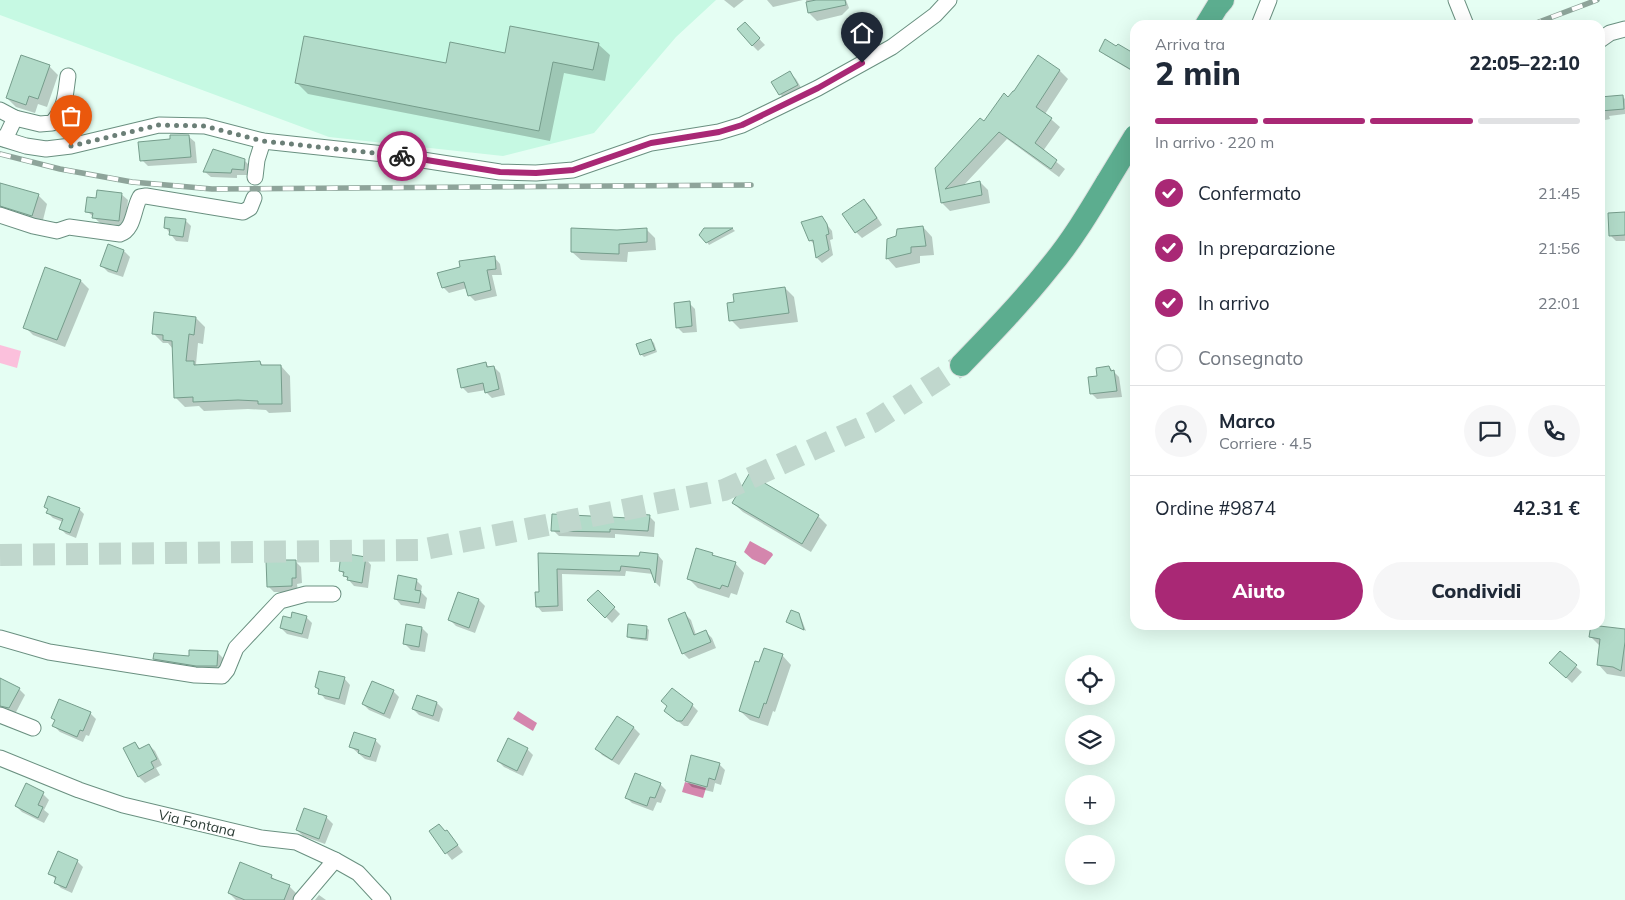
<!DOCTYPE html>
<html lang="it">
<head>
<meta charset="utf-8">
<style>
  body { margin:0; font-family:Mulish,sans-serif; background:#f6f6f7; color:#1f2937; height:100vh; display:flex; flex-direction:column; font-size:19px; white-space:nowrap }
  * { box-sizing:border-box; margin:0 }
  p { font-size:16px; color:#747a83 }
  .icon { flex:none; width:28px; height:28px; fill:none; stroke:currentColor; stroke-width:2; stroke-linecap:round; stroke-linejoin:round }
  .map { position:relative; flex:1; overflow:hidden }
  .details { position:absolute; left:1130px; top:20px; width:475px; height:610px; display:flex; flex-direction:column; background:#fff; border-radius:15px; box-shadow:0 5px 20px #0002 }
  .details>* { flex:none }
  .controls { position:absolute; left:1065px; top:655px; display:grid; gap:10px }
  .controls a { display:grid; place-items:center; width:50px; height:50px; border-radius:50%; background:#fff; box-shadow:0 5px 20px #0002; font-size:25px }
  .pin { position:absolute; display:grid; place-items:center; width:42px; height:42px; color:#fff; margin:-51px -21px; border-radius:50% 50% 50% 0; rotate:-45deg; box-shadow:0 0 5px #0007 }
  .pin .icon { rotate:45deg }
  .courier { position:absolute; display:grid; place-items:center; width:50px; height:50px; margin:-25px; border:4px solid #a92875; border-radius:50%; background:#fff; color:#222; box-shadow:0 1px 6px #0007 }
  .headline em { font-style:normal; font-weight:800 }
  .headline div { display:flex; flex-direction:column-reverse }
  .headline { display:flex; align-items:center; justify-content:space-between; height:85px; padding:0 25px }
  h1 { font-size:32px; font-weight:800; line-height:38px }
  .bar { display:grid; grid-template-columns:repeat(4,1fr); gap:8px 5px; align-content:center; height:60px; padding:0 25px }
  .bar i { height:6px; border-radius:4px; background:#e0e1e3 }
  .bar .current { background:#a92875 }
  .bar p { grid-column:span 4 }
  .line { display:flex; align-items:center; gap:12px; padding:0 25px; border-top:1px solid #e0e1e3 }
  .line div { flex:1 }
  .round { display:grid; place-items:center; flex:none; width:52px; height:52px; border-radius:26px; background:#f6f6f7 }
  ol { padding:0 25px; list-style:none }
  li { display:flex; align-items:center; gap:15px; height:55px }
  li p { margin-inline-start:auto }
  li .icon { padding:5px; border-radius:50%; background:#a92875; color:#fff; stroke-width:4 }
  li:last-child { color:#747a83 }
  li i { width:28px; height:28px; border:2px solid #e0e1e3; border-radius:50% }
  .button { display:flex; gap:10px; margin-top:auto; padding:10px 25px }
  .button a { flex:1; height:58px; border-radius:30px; background:#a92875; color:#fff; font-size:20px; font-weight:800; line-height:58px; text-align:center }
  .button a+a { background:#f6f6f7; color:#1f2937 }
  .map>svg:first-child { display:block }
  .built { fill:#c6f9e3 }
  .green { fill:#fbc0dc }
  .water { fill:#d486ad }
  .shadow { fill:#0003 }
  .building { fill:#b2dbc9; stroke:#769d8c }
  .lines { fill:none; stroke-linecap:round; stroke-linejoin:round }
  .highway-tunnel { stroke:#c0d7cd; stroke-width:22; stroke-dasharray:22 11; stroke-linecap:butt }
  .minor-casing { stroke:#6a9080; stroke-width:17 }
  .highway-casing { stroke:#dde0df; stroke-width:24 }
  .minor { stroke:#fff; stroke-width:15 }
  .highway { stroke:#5cad8f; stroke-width:22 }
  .rail-casing { stroke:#8ea49a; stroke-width:5.5 }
  .rail { stroke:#fff; stroke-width:4; stroke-dasharray:11; stroke-linecap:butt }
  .highway-bridge-casing { stroke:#dde0df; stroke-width:24; stroke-linecap:butt }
  .highway-bridge { stroke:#5cad8f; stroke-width:22 }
  .done { stroke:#6b7f77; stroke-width:5; stroke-dasharray:0 9 }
  .route { stroke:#a92875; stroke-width:6 }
  .labels { text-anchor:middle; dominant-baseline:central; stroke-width:4; stroke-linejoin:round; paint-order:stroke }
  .street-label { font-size:14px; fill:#2a3b34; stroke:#fff }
</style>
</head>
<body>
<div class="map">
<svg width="1625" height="900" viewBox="0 0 1625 900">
  <rect width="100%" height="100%" fill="#e5fef3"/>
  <polygon class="built" points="0,0 716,0 676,37 594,133 503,156 329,137 0,15"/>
  <polygon class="green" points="0,345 21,351 17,368 0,363"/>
  <g class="water">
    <polygon points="750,541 772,553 773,555 765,565 752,559 744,552"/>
    <polygon points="518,711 537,723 533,731 513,719"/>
    <polygon points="685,782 706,788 703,798 682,792"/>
  </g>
  <g class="shadow">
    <polygon points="724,0 744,0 734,8"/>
    <polygon points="767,0 803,0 773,7"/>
    <polygon points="806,0 846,0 849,8 842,15 817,21 809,13"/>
    <polygon points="751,30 765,45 758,51 752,45"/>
    <polygon points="598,44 610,55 605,81 564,73 550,141 308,94 297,83 447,64 506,54"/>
    <polygon points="1100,50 1135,55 1135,73 1105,55"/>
    <polygon points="1038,57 1060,71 1068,79 1045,114 1060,127 1043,151 1065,169 1059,177 1007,139 963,186 980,182 988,190 990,203 950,211 942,203 936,169 1009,99"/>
    <polygon points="49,66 58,75 47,107 38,104 35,113 16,107 7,98"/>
    <polygon points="790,73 796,79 803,91 786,100 780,94 773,83"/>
    <polygon points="1600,94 1603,98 1622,96 1625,99 1625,114 1609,116 1610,119 1600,121"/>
    <polygon points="188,136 195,142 197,163 148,166 142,160 172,140"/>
    <polygon points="244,160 250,166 250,175 237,175 237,178 211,177 205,172"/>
    <polygon points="0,184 38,195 47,204 42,224 0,216"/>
    <polygon points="121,194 128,200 125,226 100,223 87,211 97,200"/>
    <polygon points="864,200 870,206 882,225 862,238 856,232"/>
    <polygon points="1625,213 1625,241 1616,241 1610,235"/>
    <polygon points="821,217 832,231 833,239 830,240 833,255 822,263 817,258 815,245 810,240"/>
    <polygon points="185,220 191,226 188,242 176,241 165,227"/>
    <polygon points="923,227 932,237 934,255 920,256 920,263 896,268 887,258"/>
    <polygon points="646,229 655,238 656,250 628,252 627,262 581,260 572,252 617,231"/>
    <polygon points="733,229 735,231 709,245 707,242 704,230"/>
    <polygon points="124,251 130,257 123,277 108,272 102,266"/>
    <polygon points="494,257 500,264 502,275 492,275 497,296 475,301 469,295 467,288 449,293 443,287"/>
    <polygon points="46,268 81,281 89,289 65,347 33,335 25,327"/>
    <polygon points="785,288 794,297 798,322 740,329 731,320"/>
    <polygon points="689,303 695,309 697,332 683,333 677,327"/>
    <polygon points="196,318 205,327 203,344 198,343 196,364 198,366 260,362 264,367 281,366 290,376 291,412 269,413 266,410 248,409 204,411 199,406 185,407 175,397 173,349 168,343 163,343 153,333"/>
    <polygon points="651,340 654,343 657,352 644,357 641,354"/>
    <polygon points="486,364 490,368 494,367 500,373 505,395 492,398 486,392 486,390 468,393 462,387"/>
    <polygon points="1109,367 1119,377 1122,397 1097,399 1091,393 1098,377"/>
    <polygon points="733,503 818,516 827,525 811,552 743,512"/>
    <polygon points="45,507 79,509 84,514 76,538 66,534 61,529 63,522 53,518 48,513 49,510"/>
    <polygon points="649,516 655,522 654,537 615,534 615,538 559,536 553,530"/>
    <polygon points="712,554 715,557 735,563 744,573 737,595 731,593 729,598 698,588 689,579"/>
    <polygon points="540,555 640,557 658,555 663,561 660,587 656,583 653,574 626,571 625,576 562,574 563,611 542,612 537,606 541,593"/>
    <polygon points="365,558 371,565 368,588 354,586 340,570"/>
    <polygon points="295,561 301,567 302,583 297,584 298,592 274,592 268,586"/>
    <polygon points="416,580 422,586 421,592 427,598 425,609 401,605 395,598"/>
    <polygon points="598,592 620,614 612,623 589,600"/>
    <polygon points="479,600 485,606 475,633 456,626 450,620"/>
    <polygon points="685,614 691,620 696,635 706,632 712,638 716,648 689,659 683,653"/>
    <polygon points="798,615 801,618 806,631 788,622"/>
    <polygon points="306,617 312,623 308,639 287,634 281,628 292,620"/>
    <polygon points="646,627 649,630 648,641 631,639 628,636"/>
    <polygon points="422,628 428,634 425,652 411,650 405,644"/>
    <polygon points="1625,630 1625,677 1607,674 1598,664 1600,646 1591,637"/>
    <polygon points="217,652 223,658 223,672 160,665 154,658 190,657"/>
    <polygon points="1560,653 1582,672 1572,683 1557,669"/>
    <polygon points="782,655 791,665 775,712 773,711 768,726 750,720 740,711 760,664"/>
    <polygon points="344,678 350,685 345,705 325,699 316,687"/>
    <polygon points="0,682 19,689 25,695 15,714 0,711"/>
    <polygon points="393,691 399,697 390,719 369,710 363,704"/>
    <polygon points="437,703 443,709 439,722 419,715 413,709"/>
    <polygon points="692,705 698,711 688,726 684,726 665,711"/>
    <polygon points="90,713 96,719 89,736 86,735 83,742 60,732 54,726 56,721 52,718"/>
    <polygon points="617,717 634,728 640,734 619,765 602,755 597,749"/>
    <polygon points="375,740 381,746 376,762 365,759 351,747"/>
    <polygon points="135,743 141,750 149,745 155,751 162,765 156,768 160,775 145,783 139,777"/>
    <polygon points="527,749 533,755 523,776 504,767 498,761"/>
    <polygon points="719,764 725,770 721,785 715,783 713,792 692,787 686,781"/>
    <polygon points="660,784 666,790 661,803 657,802 653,811 632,803 626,797"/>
    <polygon points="27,785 43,794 49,800 44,810 49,814 44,823 22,812 16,806"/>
    <polygon points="305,809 327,818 333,824 325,844 303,836 297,830"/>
    <polygon points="447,831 463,852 452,860 430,832"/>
    <polygon points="77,861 83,867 72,893 61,888 55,882 56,880 50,873"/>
    <polygon points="271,876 276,881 289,886 298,895 296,900 236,900 229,893"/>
    <polygon points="319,895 326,900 315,900"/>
  </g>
  <g class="building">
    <polygon points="816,0 845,0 846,5 808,13 806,2"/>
    <polygon points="745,22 760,38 752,46 737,29"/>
    <polygon points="510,26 599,43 593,70 553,62 539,131 295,83 304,36 446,63 450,42 505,53"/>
    <polygon points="1105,39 1116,46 1118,44 1135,54 1135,72 1099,51"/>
    <polygon points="21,55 50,65 38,99 29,96 26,105 6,98"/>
    <polygon points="1038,55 1060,70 1036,107 1052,118 1035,143 1057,160 1051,169 999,132 945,189 980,181 982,195 941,203 935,168 980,118 984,121 1004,93 1008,97 1013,91 1014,91"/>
    <polygon points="790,71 798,85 779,95 771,82"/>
    <polygon points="1623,95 1624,109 1600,111 1600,97"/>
    <polygon points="170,135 189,135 191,157 140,161 138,142 170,139"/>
    <polygon points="213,149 245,159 244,170 232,169 231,173 203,172"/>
    <polygon points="0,183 39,194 32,216 0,206"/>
    <polygon points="97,190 122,193 119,221 92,218 93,213 85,212 87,197 96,198"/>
    <polygon points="864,199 877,218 855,233 842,214"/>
    <polygon points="1625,212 1625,235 1609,236 1608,213"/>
    <polygon points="822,216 827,224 829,234 826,235 829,250 816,258 813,240 809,241 801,222"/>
    <polygon points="165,217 186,219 183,237 169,235 170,229 164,228"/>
    <polygon points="923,226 926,246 911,247 911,253 886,259 887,239 896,236 897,229"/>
    <polygon points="571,228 617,230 647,228 647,242 619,244 619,254 571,252"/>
    <polygon points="704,228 733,228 706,243 699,235"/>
    <polygon points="108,244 124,250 117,272 100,266"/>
    <polygon points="495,256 496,269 487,270 491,290 468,296 464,282 442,288 437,273 460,267 459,261"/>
    <polygon points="45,267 81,280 57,340 23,328"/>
    <polygon points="785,287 789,313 729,321 727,303 734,302 733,294"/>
    <polygon points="690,301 692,326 676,328 674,303"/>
    <polygon points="154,312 196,317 194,335 189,334 186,361 194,361 194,365 260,361 261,365 281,365 282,404 258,404 258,401 238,400 193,402 193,397 174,398 172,341 163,340 163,335 152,334"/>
    <polygon points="651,339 655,350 640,355 636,344"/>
    <polygon points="486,362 487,367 494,366 499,389 485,393 483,383 461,388 457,369"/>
    <polygon points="1109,366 1111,371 1114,370 1117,391 1090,394 1088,377 1097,376 1096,368"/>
    <polygon points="749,474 819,515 802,544 732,503"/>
    <polygon points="48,496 80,508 70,533 59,529 63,519 46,513 48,509 44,507"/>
    <polygon points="630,513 650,515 648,531 610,529 610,532 551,531 552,514 629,518"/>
    <polygon points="696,548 713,553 712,555 736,562 728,587 722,585 720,589 687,579"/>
    <polygon points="640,552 658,554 655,583 650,569 621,566 620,571 557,569 558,606 536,607 535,592 539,592 538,553 639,556"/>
    <polygon points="341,553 366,557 362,583 347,580 348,577 343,576 344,572 339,571"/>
    <polygon points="266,560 296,560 296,578 292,578 292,586 267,587"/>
    <polygon points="398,575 417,579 415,590 421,591 419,603 394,599"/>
    <polygon points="598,590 615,607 605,618 587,600"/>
    <polygon points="458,592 479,599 469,628 448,620"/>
    <polygon points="791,610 799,613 804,630 786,622"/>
    <polygon points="292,612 307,616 302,634 280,628 283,616 291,618"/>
    <polygon points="685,612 694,635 706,630 711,642 682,654 668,619"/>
    <polygon points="406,624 422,627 419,647 403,644"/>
    <polygon points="628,624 647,626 646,639 627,637"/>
    <polygon points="1591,625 1625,629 1625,642 1621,671 1613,667 1597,665 1600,639 1589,637"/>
    <polygon points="764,648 783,654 766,704 764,703 759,718 739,711 755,661 759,662"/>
    <polygon points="189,650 218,651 217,666 196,666 153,659 154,653 189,656"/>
    <polygon points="1560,651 1577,665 1566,678 1549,663"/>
    <polygon points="319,671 345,677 339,699 318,694 319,689 315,687"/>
    <polygon points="0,678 20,688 9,708 0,706"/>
    <polygon points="372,681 394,690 384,714 362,704"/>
    <polygon points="672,688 693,704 690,710 682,721 677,721 664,711 667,706 661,701"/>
    <polygon points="417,695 437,702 433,716 412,709"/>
    <polygon points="59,699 91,712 83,731 80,730 77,737 52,726 55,720 51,718"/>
    <polygon points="617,716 634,727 612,760 595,749"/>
    <polygon points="354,732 376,739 370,757 358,753 359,750 349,747"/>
    <polygon points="508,738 528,748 517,771 497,761"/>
    <polygon points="135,742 139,749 149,744 157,759 151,762 154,768 138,777 123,748"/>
    <polygon points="691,755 720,763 715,780 709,778 707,787 685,781"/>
    <polygon points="635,773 661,783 655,798 650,797 647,806 625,798"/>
    <polygon points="26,783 44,792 38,805 43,807 38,818 15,806"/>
    <polygon points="304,808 327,816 319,839 296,830"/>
    <polygon points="439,824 445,831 447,830 458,845 445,854 429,831"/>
    <polygon points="58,851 78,860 66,888 54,883 56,877 48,874"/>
    <polygon points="240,862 272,875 271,878 290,885 284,900 245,900 228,893"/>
  </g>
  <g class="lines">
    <polyline class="highway-tunnel" points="0,555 420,550 724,490 873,422 961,365"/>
    <g class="minor-casing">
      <g id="minor">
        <polyline points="1456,0 1466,25"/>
        <polyline points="1259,25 1269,0"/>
        <polyline points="1600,40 1610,33 1625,29"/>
        <polyline points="0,110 15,118 5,139"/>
        <path d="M15 118 40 124 52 123C66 107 65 96 68 76"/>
        <polyline points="0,138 26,146 46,149 71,146 159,125 205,126 263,141 384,154 500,172 536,173 573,170 651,143 719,132 742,125 818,88 892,47 935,15 949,0"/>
        <polyline points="255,177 257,160 263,141"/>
        <path d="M0 215 33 226 57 231 69 227 120 234C134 230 133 209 140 197L146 196 243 212 250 208 254 198"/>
        <polyline points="0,638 49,652 195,675 222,676 227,670 236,648 280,601 306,594 333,594"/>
        <polyline points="0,715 33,728"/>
        <polyline points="0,758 79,790 123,805 261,838 296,842 335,860 358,873 383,900"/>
        <polyline points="301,900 335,860"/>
      </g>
    </g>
    <g class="highway-casing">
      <g id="highway">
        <polyline points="1206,25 1217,7 1223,0"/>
        <path d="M961 365C992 333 1022 302 1049 268 1071 242 1089 212 1107 182"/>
      </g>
    </g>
    <use href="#minor" class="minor"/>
    <use href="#highway" class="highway"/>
    <g class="rail-casing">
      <g id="rail">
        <polyline points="1531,25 1597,0"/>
        <polyline points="0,154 60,169 132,182 212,189 751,185"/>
      </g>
    </g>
    <use href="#rail" class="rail"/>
    <g class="highway-bridge-casing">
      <polyline id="highway-bridge" points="1107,182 1135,136"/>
    </g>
    <use href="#highway-bridge" class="highway-bridge"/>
  </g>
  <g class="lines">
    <polyline class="done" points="71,146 159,125 205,126 263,141 402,156"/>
    <polyline class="route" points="402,156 500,172 536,173 573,170 651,143 719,132 742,125 818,88 862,63"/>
  </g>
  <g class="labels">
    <g class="street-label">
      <text transform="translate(197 823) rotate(13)">Via Fontana</text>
    </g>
  </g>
</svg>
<div class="controls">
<a><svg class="icon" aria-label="locate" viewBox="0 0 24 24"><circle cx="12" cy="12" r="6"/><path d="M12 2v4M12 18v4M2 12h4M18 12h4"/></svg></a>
<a><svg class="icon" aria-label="layers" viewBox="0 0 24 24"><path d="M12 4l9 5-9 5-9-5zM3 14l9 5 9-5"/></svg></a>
<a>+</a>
<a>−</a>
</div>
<div class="pin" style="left:71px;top:146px;background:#ea580c"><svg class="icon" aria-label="bag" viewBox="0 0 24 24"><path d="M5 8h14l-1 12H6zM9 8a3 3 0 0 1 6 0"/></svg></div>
<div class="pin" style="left:862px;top:63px;background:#1f2937"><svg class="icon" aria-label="home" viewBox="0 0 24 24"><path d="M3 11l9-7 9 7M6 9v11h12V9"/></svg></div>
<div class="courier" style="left:402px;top:156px"><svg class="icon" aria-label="bike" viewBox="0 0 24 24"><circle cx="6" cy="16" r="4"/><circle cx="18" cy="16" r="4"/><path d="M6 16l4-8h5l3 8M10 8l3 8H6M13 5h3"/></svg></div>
<section class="details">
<div class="headline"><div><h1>2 min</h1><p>Arriva tra</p></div><em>22:05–22:10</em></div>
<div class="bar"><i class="current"></i><i class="current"></i><i class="current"></i><i></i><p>In arrivo · 220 m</p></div>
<ol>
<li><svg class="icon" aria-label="check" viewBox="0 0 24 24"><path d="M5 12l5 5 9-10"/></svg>Confermato<p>21:45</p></li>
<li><svg class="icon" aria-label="check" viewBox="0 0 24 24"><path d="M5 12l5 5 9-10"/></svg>In preparazione<p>21:56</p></li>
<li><svg class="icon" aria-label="check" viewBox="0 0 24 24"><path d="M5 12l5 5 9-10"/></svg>In arrivo<p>22:01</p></li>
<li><i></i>Consegnato</li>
</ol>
<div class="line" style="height:90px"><a class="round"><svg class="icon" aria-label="person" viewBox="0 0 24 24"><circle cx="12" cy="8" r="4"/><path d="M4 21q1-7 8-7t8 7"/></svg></a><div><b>Marco</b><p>Corriere · 4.5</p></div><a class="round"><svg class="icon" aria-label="chat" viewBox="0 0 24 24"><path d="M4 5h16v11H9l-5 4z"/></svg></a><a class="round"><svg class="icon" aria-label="phone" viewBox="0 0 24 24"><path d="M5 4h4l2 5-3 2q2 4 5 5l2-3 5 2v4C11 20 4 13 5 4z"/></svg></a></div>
<div class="line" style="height:65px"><div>Ordine #9874</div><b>42.31 €</b></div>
<div class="button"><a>Aiuto</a><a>Condividi</a></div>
</section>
</div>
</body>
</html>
